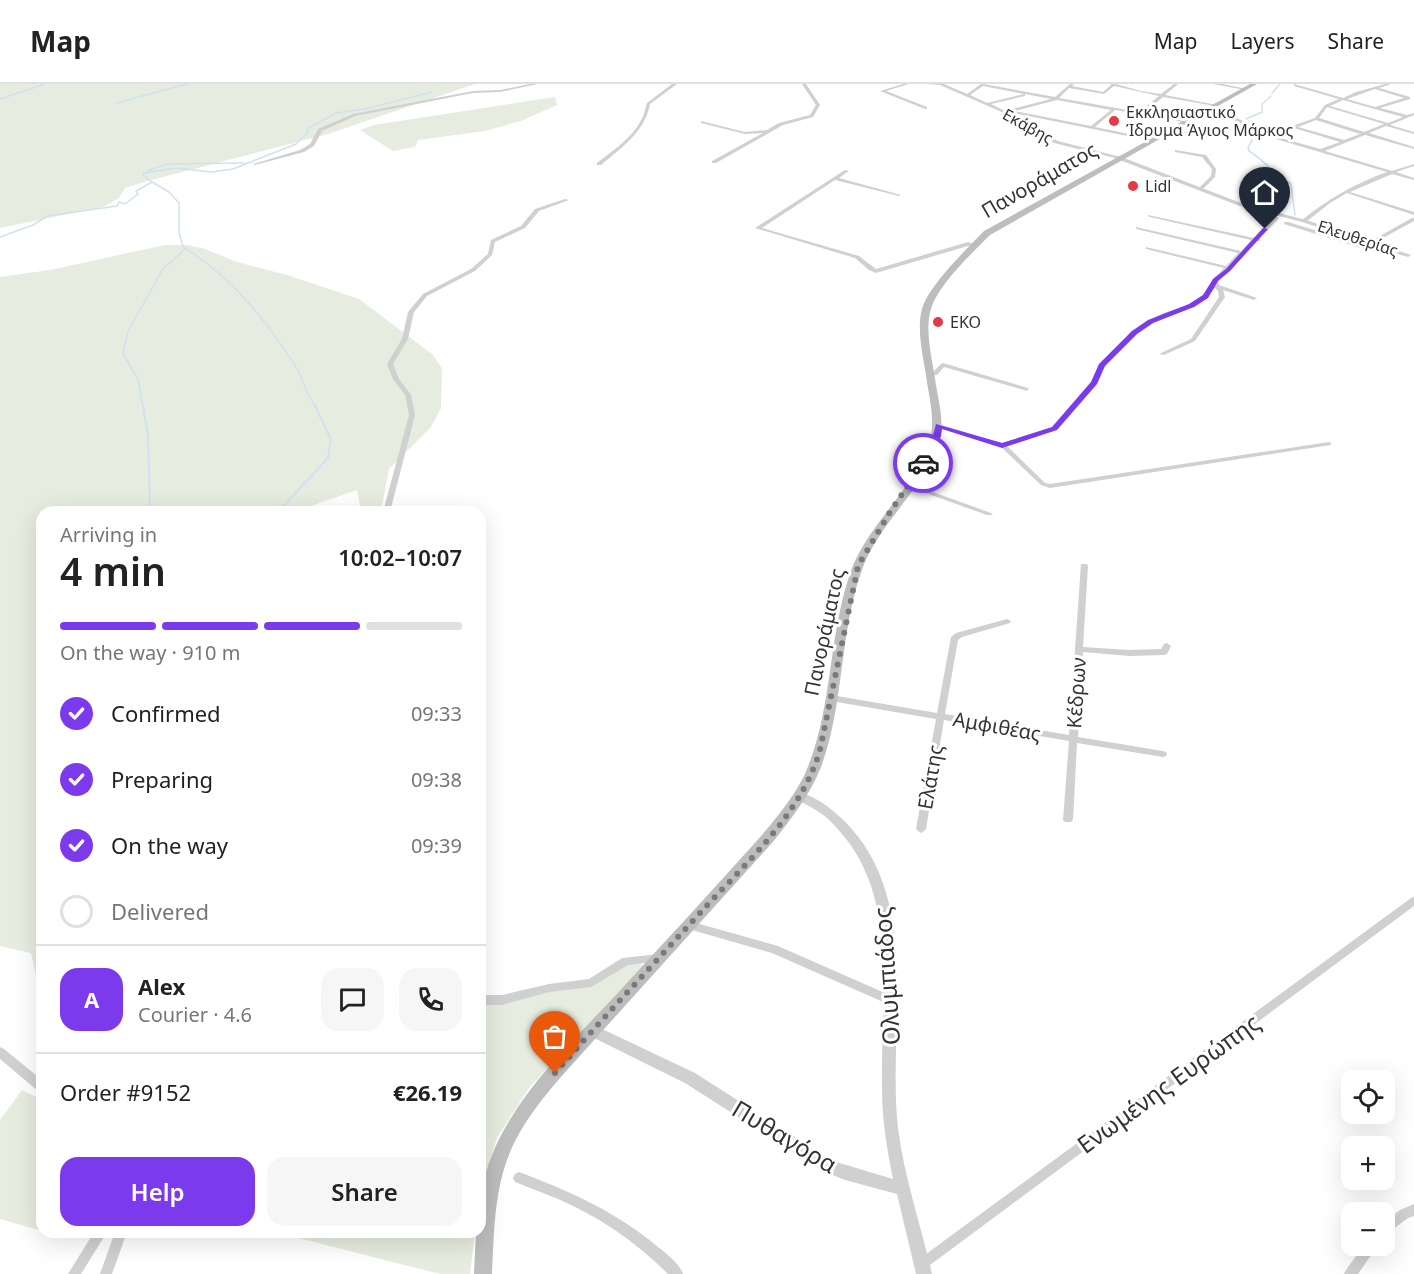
<!DOCTYPE html>
<html lang="en">
<head>
<meta charset="utf-8">
<style>
  body { margin:0; font-family:"Noto Sans",sans-serif; background:#f6f6f6; color:#222; height:100vh; display:flex; flex-direction:column; font-size:22px; white-space:nowrap }
  * { box-sizing:border-box; margin:0 }
  p { font-size:20px; color:#767676 }
  .icon { flex:none; width:33px; height:33px; fill:none; stroke:currentColor; stroke-width:2; stroke-linecap:round; stroke-linejoin:round }
  .map { position:relative; flex:1; overflow:hidden }
  .side { position:absolute; left:36px; top:422px; width:450px; height:732px; display:flex; flex-direction:column; background:#fff; border-radius:18px; box-shadow:0 6px 24px #0002 }
  .side>* { flex:none }
  .buttons { position:absolute; left:1341px; top:986px; display:grid; gap:12px }
  .buttons a { display:grid; place-items:center; width:54px; height:54px; border-radius:12px; background:#fff; box-shadow:0 6px 24px #0002; font-size:30px }
  .pin { position:absolute; display:grid; place-items:center; width:51px; height:51px; color:#fff; margin:-62px -26px; border-radius:50% 50% 50% 0; rotate:-45deg; box-shadow:0 0 6px #0007 }
  .pin .icon { rotate:45deg }
  .courier { position:absolute; display:grid; place-items:center; width:60px; height:60px; margin:-30px; border:4px solid #7c3aed; border-radius:50%; background:#fff; color:#222; box-shadow:0 2px 8px #0007 }
  .overview em { font-style:normal; font-weight:600 }
  .overview div { display:flex; flex-direction:column-reverse }
  .overview { display:flex; align-items:center; justify-content:space-between; height:102px; padding:0 24px }
  h1 { font-size:39px; font-weight:600; line-height:45px }
  .bar { display:grid; grid-template-columns:repeat(4,1fr); gap:9px 6px; align-content:center; height:72px; padding:0 24px }
  .bar i { height:8px; border-radius:4px; background:#e0e0e0 }
  .bar .on { background:#7c3aed }
  .bar p { grid-column:span 4 }
  .line { display:flex; align-items:center; gap:15px; padding:0 24px; border-top:2px solid #e0e0e0 }
  .line div { flex:1 }
  .round { display:grid; place-items:center; flex:none; width:63px; height:63px; border-radius:18px; background:#f6f6f6 }
  ol { padding:0 24px; list-style:none }
  li { display:flex; align-items:center; gap:18px; height:66px }
  li p { margin-inline-start:auto }
  li .icon { padding:6px; border-radius:50%; background:#7c3aed; color:#fff; stroke-width:4 }
  li:last-child { color:#767676 }
  li i { width:33px; height:33px; border:3px solid #e0e0e0; border-radius:50% }
  .action { display:flex; gap:12px; margin-top:auto; padding:12px 24px }
  .action a { flex:1; height:69px; border-radius:18px; background:#7c3aed; color:#fff; font-size:24px; font-weight:600; line-height:69px; text-align:center }
  .action a+a { background:#f6f6f6; color:#222 }
  header { display:flex; align-items:center; gap:36px; box-sizing:border-box; height:84px; padding:0 30px; background:#fff; border-bottom:2px solid #e0e0e0 }
  header strong { font-size:28px }
  nav { display:flex; gap:33px; margin-inline-start:auto; font-size:21px }
  .map>svg:first-child { display:block }
  .green { fill:#e6ecdf }
  .lines { fill:none; stroke-linecap:round; stroke-linejoin:round }
  .stream-far1 { stroke:#cfe2ee; stroke-width:1.5 }
  .stream { stroke:#cfe2ee; stroke-width:2 }
  .minor { fill:#d0d0d0; fill-rule:evenodd }
  .tertiary { fill:#d0d0d0; fill-rule:evenodd }
  .secondary { fill:#bdbdbd; fill-rule:evenodd }
  .route { fill:#7c3aed }
  .done { stroke:#7a7a7a; stroke-width:6; stroke-dasharray:0 10.8 }
  .poi-dot { fill:#e63946; stroke:#fff; stroke-width:2 }
  .labels { text-anchor:middle; dominant-baseline:central; stroke-width:6; stroke-linejoin:round; paint-order:stroke }
  .far-poi-label { font-size:16px; fill:#333; stroke:#fff; text-anchor:start }
  .far-street-label { font-size:16px; fill:#333; stroke:#fff }
  .street-label { font-size:20px; fill:#333; stroke:#fff }
  .near-street-label { font-size:24px; fill:#333; stroke:#fff }
</style>
</head>
<body>
<header>
<strong>Map</strong>
<nav><a>Map</a><a>Layers</a><a>Share</a></nav>
</header>
<div class="map">
<svg width="1414" height="1190" viewBox="0 0 1414 1190">
  <rect width="100%" height="100%" fill="#fff"/>
  <g class="green">
    <polygon points="0,0 475,0 328,50 144,98 125,104 119,114 103,123 0,144"/>
    <polygon points="555,13 557,21 521,37 485,47 418,56 415,63 393,67 360,46 374,41"/>
    <polygon points="165,161 188,161 205,165 237,178 287,191 359,215 432,270 442,284 441,324 431,343 389,385 381,427 361,427 357,406 308,423 237,428 42,428 42,918 31,869 0,862 0,193 50,186"/>
    <polygon points="632,879 643,881 529,1004 497,1054 480,1106 480,918 577,903"/>
    <polygon points="22,1006 42,1016 42,1147 0,1135 0,1036"/>
    <polygon points="275,1148 475,1148 470,1190 440,1190"/>
  </g>
  <g class="lines">
    <g class="stream-far1">
      <polyline points="1272,9 1280,0"/>
      <polyline points="0,15 45,0"/>
      <polyline points="116,19 187,0"/>
      <polyline points="1246,35 1262,28 1262,20 1271,12"/>
      <path d="M1249 47 1252 57 1248 63 1249 67C1265 77 1275 91 1291 100L1295 131"/>
      <polyline points="1169,51 1219,43"/>
      <polyline points="147,87 166,80 244,79"/>
      <polyline points="144,89 176,84 212,88 233,85 296,60 308,48 307,45 336,29 365,25 432,8"/>
      <path d="M152 98 169 108 179 119V148L183 163C231 192 266 236 296 283 305 298 305 310 316 323"/>
      <polyline points="0,153 33,141 47,132 117,122 119,118 125,120 138,110 136,107 152,98 143,91 144,89"/>
      <polyline points="143,323 138,295 123,270 128,247 163,185 185,165"/>
    </g>
    <g class="stream">
      <polyline points="143,322 148,352 150,428"/>
      <polyline points="278,428 328,374 331,355 315,322"/>
      <polyline points="37,571 42,569"/>
    </g>
    <g class="minor">
      <polygon points="530,0 538,0 500,8 473,9 355,32 322,47 314,62 304,68 255,81 253,80 300,66 310,60 318,45 353,30 473,7 500,6"/>
      <path d="M672 0H677L650 20C645 48 621 64 601 81H597V79C612 67 631 55 640 38 644 32 645 26 647 19Z"/>
      <polygon points="802,0 806,0 820,21 813,33 783,41 716,79 712,79 712,77 763,49 745,50 701,39 701,37 745,48 767,46 779,39 810,31 816,21"/>
      <polygon points="903,0 909,0 886,7 927,23 927,25 925,25 880,7"/>
      <path d="M926 0H944L967 10 981 0H983L1055 13 1070 0H1074L1072 2 1103 8 1111 1 1110 0H1116L1141 7 1161 10 1174 0H1178L1165 11 1217 21 1215 22 1163 13 1144 29 1185 37 1187 39 1115 26 1095 43 1154 55V56L1152 57 1008 28 1058 57 1121 73V75H1119L1054 59 1004 29 940 1ZM983 2 1024 10 987 19 970 11ZM1114 2 1159 12 1139 28 1059 14 1069 4 1104 10ZM1025 10 1051 15 1008 26 1007 28 991 20 1025 12ZM1057 16 1111 26 1091 42 1015 27Z"/>
      <polygon points="1213,0 1222,0 1247,5 1245,6"/>
      <path d="M1294 0 1343 14 1356 8 1385 0H1391L1379 4 1410 13V15L1380 24 1407 31 1414 29V31L1390 41 1414 48V50L1386 42 1369 49 1414 63V65L1365 51 1325 67 1392 87 1414 80V82L1396 88 1414 94V96L1392 90 1350 108 1414 128V131L1347 109 1330 119 1306 138H1302V136C1328 115 1356 99 1387 88L1262 51 1221 29 1207 25 1209 24 1223 27 1269 50 1315 34 1325 21 1339 15 1294 2ZM1375 5 1404 14 1375 23 1347 15ZM1343 16 1403 33 1388 39 1330 22ZM1327 23 1384 40 1364 48 1319 34ZM1316 36 1360 50 1344 56 1298 43ZM1294 44 1340 58 1320 65 1274 52Z"/>
      <polygon points="1175,66 1206,71 1216,85 1215,93 1202,106 1198,105 1211,92 1212,85 1202,73 1175,68"/>
      <polygon points="845,86 849,87 839,94 901,111 899,112 835,96 762,144 859,172 876,185 968,158 977,161 974,163 968,162 876,189 869,186 855,174 755,144"/>
      <polygon points="565,115 569,116 539,127 525,144 495,158 492,171 475,187 427,212 414,228 408,255 393,280 399,295 411,311 415,331 390,428 383,428 409,331 405,311 393,295 387,280 402,255 408,228 423,210 471,185 488,170 491,156 521,142 535,125"/>
      <polygon points="1148,131 1254,154 1274,133 1278,133 1278,135 1259,155 1261,156 1260,157 1256,157 1231,183 1233,184 1232,185 1229,185 1218,196 1219,201 1257,214 1254,216 1223,206 1225,213 1195,257 1164,271 1159,270 1191,255 1219,213 1218,207 1215,204 1207,213 1194,223 1167,231 1136,249 1104,283 1096,300 1056,346 1007,362 1045,399 1050,400 1329,358 1331,359 1331,361 1050,404 1041,401 1000,362 936,343 936,341 938,340 1002,359 1052,344 1091,298 1099,281 1132,247 1163,229 1190,221 1203,211 1212,201 1213,195 1224,184 1146,165 1146,163 1226,182 1238,169 1136,145 1136,143 1241,167 1251,156 1150,133 1148,132"/>
      <polygon points="1412,134 1414,134 1414,137 1374,159 1369,158"/>
      <polygon points="943,279 1028,304 1029,305 1026,307 1024,306 944,283 937,291 928,291 928,289 933,288 941,280"/>
      <polygon points="908,399 991,429 993,430 991,431 987,431 906,402 906,400"/>
      <polygon points="1081,480 1087,480 1088,482 1083,563 1129,566 1161,565 1164,560 1167,559 1171,562 1167,570 1164,571 1129,572 1083,568 1078,653 1163,667 1166,668 1167,670 1166,672 1163,673 1077,659 1073,736 1071,738 1065,738 1063,736 1069,657 944,636 926,745 924,747 921,749 918,747 916,745 936,635 831,617 828,616 827,614 828,612 831,611 937,629 951,553 956,549 1007,535 1011,537 1010,539 962,553 958,556 945,630 1069,651"/>
      <polygon points="1414,813 1414,822 926,1184 922,1186 918,1184 916,1180 918,1176 1411,814"/>
      <polygon points="689,837 778,862 894,913 895,916 894,919 890,921 772,869 685,844 684,841 685,838"/>
      <polygon points="659,870 663,871 664,874 663,877 628,881 591,903 549,908 502,921 480,921 480,911 502,911 549,900 589,895 622,874"/>
      <polygon points="0,963 4,965 42,996 42,1008 38,1007 0,975"/>
      <path d="M519 1088C569 1107 617 1128 658 1163 667 1170 679 1179 683 1190H668C636 1158 600 1133 558 1115 544 1109 529 1104 515 1098L513 1094 515 1090Z"/>
      <polygon points="1414,1120 1414,1132 1408,1134 1384,1152 1384,1138 1400,1126"/>
      <polygon points="94,1148 107,1148 81,1190 68,1190"/>
      <polygon points="115,1148 127,1148 112,1190 100,1190"/>
      <polygon points="1364,1161 1378,1161 1358,1190 1344,1190 1346,1186"/>
    </g>
    <g class="tertiary">
      <polygon points="1119,72 1241,119 1306,136 1411,171 1408,173 1388,167 1388,169 1386,170 1367,166 1284,140 1284,138 1288,138 1370,163 1387,166 1302,138 1237,121 1117,75 1116,74"/>
      <path d="M799 708C820 714 836 728 851 744 922 824 887 946 898 1044 904 1093 921 1141 932 1190H916L897 1110 845 1096 823 1087 685 999 588 951 586 947 588 943 593 941 598 943 695 989 833 1077 893 1095C887 1065 882 1035 882 1005 880 922 900 817 842 750 837 744 832 738 826 733 817 726 806 720 795 715L793 712 795 709Z"/>
    </g>
    <path class="secondary" d="M1250 0H1257L990 151C972 169 938 201 931 225 924 246 933 279 936 301 939 319 944 337 940 355 928 400 880 438 863 483 839 547 845 618 821 683 810 711 791 735 772 759L568 985C544 1012 519 1042 507 1076 494 1112 494 1152 492 1190H474L476 1148H480C480 1121 481 1096 492 1071 517 1010 566 964 611 916 661 862 712 807 762 751 777 733 793 714 804 692 834 626 827 551 852 484 870 438 916 403 930 356 935 337 930 317 927 298 924 275 916 247 922 225 929 201 966 166 984 147Z"/>
  </g>
  <polygon class="route" points="1263,144 1268,145 1230,187 1218,197 1208,214 1194,223 1153,239 1137,250 1105,282 1097,300 1057,346 1002,364 942,345 941,352 927,379 923,381 919,379 933,352 936,340 1002,359 1052,343 1091,298 1099,280 1132,247 1148,236 1189,220 1203,211 1213,195 1226,185"/>
  <g class="lines">
    <path class="done" d="M555 989C602 935 651 883 699 830 744 781 801 731 820 666L858 482 890 428 923 379"/>
  </g>
  <g class="poi-dot">
    <circle cx="1114" cy="37" r="6"/>
    <circle cx="1133" cy="102" r="6"/>
    <circle cx="938" cy="238" r="6"/>
  </g>
  <g class="labels">
    <g class="far-poi-label">
      <text x="1126" y="28">Εκκλησιαστικό<tspan x="1126" dy="18">Ίδρυμα Άγιος Μάρκος</tspan></text>
      <text x="1145" y="102">Lidl</text>
      <text x="950" y="238">EKO</text>
    </g>
    <g class="far-street-label">
      <text transform="translate(1028 42) rotate(29)">Εκάβης</text>
      <text transform="translate(1358 154) rotate(18)">Ελευθερίας</text>
    </g>
    <g class="street-label">
      <text transform="translate(1039 96) rotate(-30)">Πανοράματος</text>
      <text transform="translate(824 548) rotate(-78)">Πανοράματος</text>
      <text transform="translate(1076 609) rotate(-86)">Κέδρων</text>
      <text transform="translate(997 642) rotate(10)">Αμφιθέας</text>
      <text transform="translate(930 693) rotate(-80)">Ελάτης</text>
    </g>
    <g class="near-street-label">
      <text transform="translate(886 892) rotate(-94)">Ολυμπιάδος</text>
      <text transform="translate(1168 999) rotate(-36)">Ενωμένης Ευρώπης</text>
      <text transform="translate(785 1052) rotate(31)">Πυθαγόρα</text>
    </g>
  </g>
</svg>
<div class="buttons">
<a><svg class="icon" aria-label="locate" viewBox="0 0 24 24"><circle cx="12" cy="12" r="6"/><path d="M12 2v4M12 18v4M2 12h4M18 12h4"/></svg></a>
<a>+</a>
<a>−</a>
</div>
<div class="pin" style="left:555px;top:989px;background:#ea580c"><svg class="icon" aria-label="bag" viewBox="0 0 24 24"><path d="M5 8h14l-1 12H6zM9 8a3 3 0 0 1 6 0"/></svg></div>
<div class="pin" style="left:1265px;top:145px;background:#1f2937"><svg class="icon" aria-label="home" viewBox="0 0 24 24"><path d="M3 11l9-7 9 7M6 9v11h12V9"/></svg></div>
<div class="courier" style="left:923px;top:379px"><svg class="icon" aria-label="car" viewBox="0 0 24 24"><path d="M5 17H2v-5l4-1 3-4h7l3 4 3 1v5h-3M9 17h6M6 11h13"/><circle cx="7" cy="17" r="2"/><circle cx="17" cy="17" r="2"/></svg></div>
<section class="side">
<div class="overview"><div><h1>4 min</h1><p>Arriving in</p></div><em>10:02–10:07</em></div>
<div class="bar"><i class="on"></i><i class="on"></i><i class="on"></i><i></i><p>On the way · 910 m</p></div>
<ol>
<li><svg class="icon" aria-label="check" viewBox="0 0 24 24"><path d="M5 12l5 5 9-10"/></svg>Confirmed<p>09:33</p></li>
<li><svg class="icon" aria-label="check" viewBox="0 0 24 24"><path d="M5 12l5 5 9-10"/></svg>Preparing<p>09:38</p></li>
<li><svg class="icon" aria-label="check" viewBox="0 0 24 24"><path d="M5 12l5 5 9-10"/></svg>On the way<p>09:39</p></li>
<li><i></i>Delivered</li>
</ol>
<div class="line" style="height:108px"><b class="round" style="background:#7c3aed;color:#fff">A</b><div><b>Alex</b><p>Courier · 4.6</p></div><a class="round"><svg class="icon" aria-label="chat" viewBox="0 0 24 24"><path d="M4 5h16v11H9l-5 4z"/></svg></a><a class="round"><svg class="icon" aria-label="phone" viewBox="0 0 24 24"><path d="M5 4h4l2 5-3 2q2 4 5 5l2-3 5 2v4C11 20 4 13 5 4z"/></svg></a></div>
<div class="line" style="height:78px"><div>Order #9152</div><b>€26.19</b></div>
<div class="action"><a>Help</a><a>Share</a></div>
</section>
</div>
</body>
</html>
